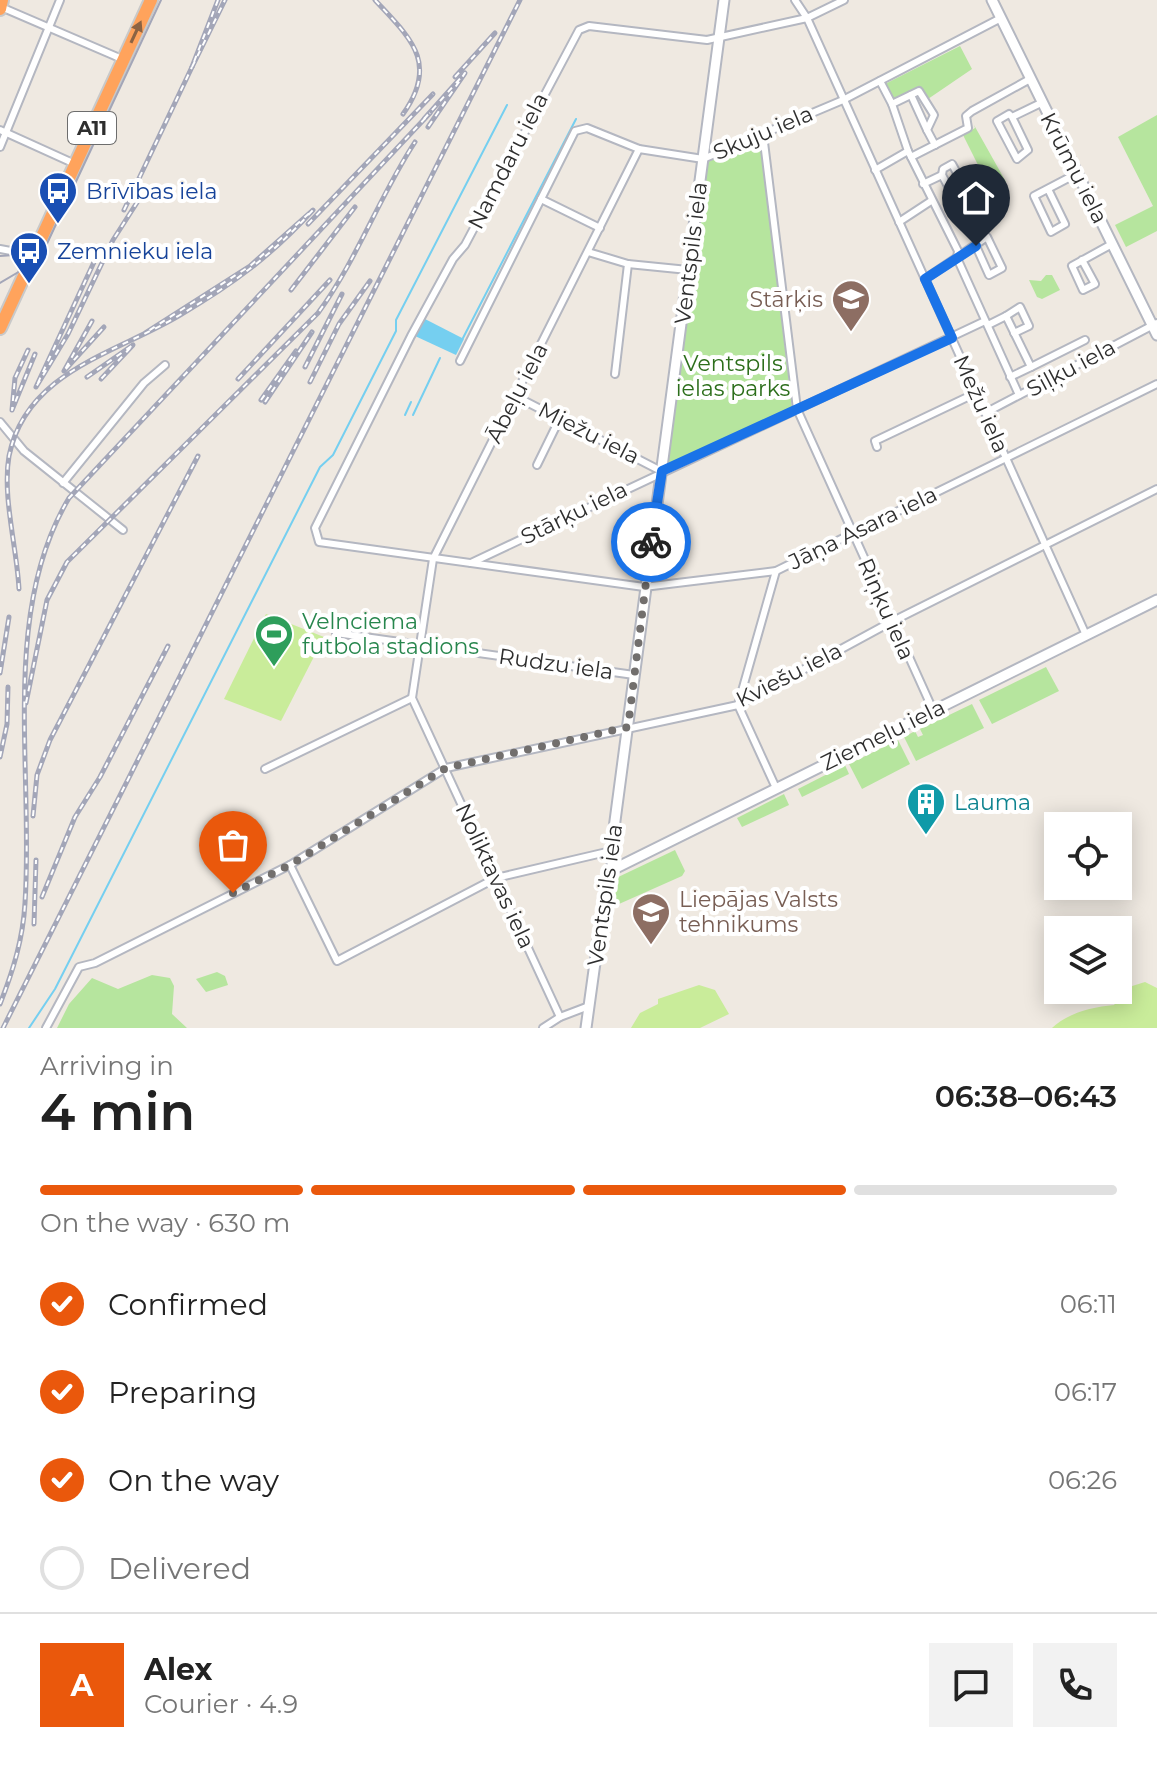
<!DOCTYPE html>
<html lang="en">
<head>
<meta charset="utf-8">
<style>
  body { margin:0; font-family:Montserrat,sans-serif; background:#f2f2f2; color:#222; height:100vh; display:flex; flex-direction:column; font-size:30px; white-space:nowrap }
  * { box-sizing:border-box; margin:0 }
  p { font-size:26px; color:#767676 }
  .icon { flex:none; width:44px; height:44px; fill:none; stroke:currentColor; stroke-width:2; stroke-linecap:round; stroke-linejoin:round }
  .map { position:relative; height:1028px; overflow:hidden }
  .drawer { display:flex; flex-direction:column; background:#fff; flex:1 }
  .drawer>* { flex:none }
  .fabs { position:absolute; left:1044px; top:812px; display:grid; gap:16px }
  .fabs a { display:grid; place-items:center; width:88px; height:88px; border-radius:0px; background:#fff; box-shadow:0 4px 20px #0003; font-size:40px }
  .pin { position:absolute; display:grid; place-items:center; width:68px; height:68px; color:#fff; margin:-82px -34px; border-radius:50% 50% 50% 0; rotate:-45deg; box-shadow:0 0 8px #0007 }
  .pin .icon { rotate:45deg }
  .courier { position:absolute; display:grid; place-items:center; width:80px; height:80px; margin:-40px; border:6px solid #1a73e8; border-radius:50%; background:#fff; color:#222; box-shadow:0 2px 10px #0007 }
  .summary em { font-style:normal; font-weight:600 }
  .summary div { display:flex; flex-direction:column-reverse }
  .summary { display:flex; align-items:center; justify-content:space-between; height:136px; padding:0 40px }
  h1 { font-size:52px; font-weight:600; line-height:60px }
  .bar { display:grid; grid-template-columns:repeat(4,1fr); gap:12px 8px; align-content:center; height:96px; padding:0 40px }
  .bar i { height:10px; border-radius:6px; background:#e0e0e0 }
  .bar .on { background:#ea580c }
  .bar p { grid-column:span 4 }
  .line { display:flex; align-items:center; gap:20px; padding:0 40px; border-top:2px solid #e0e0e0 }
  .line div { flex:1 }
  .round { display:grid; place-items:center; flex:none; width:84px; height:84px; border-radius:0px; background:#f2f2f2 }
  ol { padding:0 40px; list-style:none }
  li { display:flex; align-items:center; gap:24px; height:88px }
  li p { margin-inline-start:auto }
  li .icon { padding:8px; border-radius:50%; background:#ea580c; color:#fff; stroke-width:4 }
  li:last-child { color:#767676 }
  li i { width:44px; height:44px; border:4px solid #e0e0e0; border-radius:50% }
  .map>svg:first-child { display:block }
  .green { fill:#b6e59e }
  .pitch { fill:#c9ec9a }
  .water { fill:#75cff0 }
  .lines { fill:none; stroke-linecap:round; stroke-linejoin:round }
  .stream { stroke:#75cff0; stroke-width:2 }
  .street-casing { stroke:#b4b7c1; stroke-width:10 }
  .secondary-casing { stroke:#b4b7c1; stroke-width:13 }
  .highway-casing { stroke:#c9c9c9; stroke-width:16 }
  .street { stroke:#fff; stroke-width:6 }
  .secondary { stroke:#fff; stroke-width:9 }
  .highway { stroke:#ffa35c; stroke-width:12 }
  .tram { stroke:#a3a6b8; stroke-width:2 }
  .rail-casing { stroke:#a3a6b8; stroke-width:5 }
  .rail { stroke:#fff; stroke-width:2; stroke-dasharray:6; stroke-linecap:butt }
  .oneway { fill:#8c6343 }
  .done { stroke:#726f6d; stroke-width:8; stroke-dasharray:0 14.4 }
  .route { stroke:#1a73e8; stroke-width:10 }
  .labels { text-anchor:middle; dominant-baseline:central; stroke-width:8; stroke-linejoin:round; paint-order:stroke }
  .shield { fill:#fff; stroke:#6d6d6d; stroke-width:2 }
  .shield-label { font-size:20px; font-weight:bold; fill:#2e2e2e }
  .street-label { font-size:22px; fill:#2e2e2e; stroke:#fff }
  .transit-label { font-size:22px; fill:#164399; stroke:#fff; text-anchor:start }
  .education-label { font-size:22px; fill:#785e54; stroke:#fff; text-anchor:end }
  .park-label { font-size:22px; fill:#2c6e1b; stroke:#fff }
  .leisure-label { font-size:22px; fill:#27864d; stroke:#fff; text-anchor:start }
  .culture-label { font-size:22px; fill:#0d838f; stroke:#fff; text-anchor:start }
</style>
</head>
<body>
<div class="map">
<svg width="1157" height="1028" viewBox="0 0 1157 1028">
  <rect width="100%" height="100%" fill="#efe9e1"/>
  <g class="green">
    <polygon points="960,46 972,69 928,99 921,88 894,100 885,84"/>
    <polygon points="1157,115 1157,231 1126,247 1115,225 1153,206 1118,137"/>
    <polygon points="974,125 1006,182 995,188 984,167 980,169 963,135 975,128"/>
    <polygon points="756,141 761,145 792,408 667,465 705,163"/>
    <polygon points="1046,275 1052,275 1060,290 1042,299 1037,297 1029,280 1041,281"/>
    <polygon points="1046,667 1059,691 992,724 979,700"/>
    <polygon points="972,704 984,728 916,761 904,737 915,731 918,737 923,735 920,729"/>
    <polygon points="898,740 910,764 862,789 849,764"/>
    <polygon points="845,765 849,774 802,797 798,789"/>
    <polygon points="784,794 789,805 742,827 737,818"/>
    <polygon points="675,850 685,871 682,876 610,908 614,879"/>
    <polygon points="217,972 225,976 228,985 206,992 196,979"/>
    <polygon points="152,975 170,978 174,986 172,1014 187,1028 57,1028 69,1004 92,978 118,989"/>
  </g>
  <g class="pitch">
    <polygon points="266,614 324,637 281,721 224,699"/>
    <path d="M1145 982 1157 988V1028H1052C1068 1013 1092 1007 1114 1005L1129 987Z"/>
    <polygon points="699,985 715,990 729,1014 700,1028 631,1028 640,1013 658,1004 658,999"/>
  </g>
  <polygon class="water" points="425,319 464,339 456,355 415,336"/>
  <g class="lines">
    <g class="stream">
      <polyline points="463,338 576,119"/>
      <polyline points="405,415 411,402"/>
      <polyline points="413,415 440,358"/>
      <polyline points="29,1028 55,989 320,467 333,455 396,331 396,320 507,105"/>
    </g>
    <g class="street-casing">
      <g id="street">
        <polyline points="795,0 807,18 1086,635"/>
        <polyline points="844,0 807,18 707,40 589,26 579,30 465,245 453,259 411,336 315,528 319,542 644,587 776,571 1157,384"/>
        <polyline points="1,7 122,59"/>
        <polyline points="880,81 892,104"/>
        <polyline points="911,95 927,130"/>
        <polyline points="1012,117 1009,114 997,121 1017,159 1028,150 1012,117 1041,103"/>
        <polyline points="0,130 75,164"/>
        <polyline points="763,134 797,409 933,710"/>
        <polyline points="0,147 60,0"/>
        <polyline points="908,151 892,104 919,91 934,115 927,130 935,145"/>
        <polyline points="911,157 958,251 957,258 1019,395"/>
        <polyline points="875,170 908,151 911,157 968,128 966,116 972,111 1030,79"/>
        <polyline points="923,184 942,175"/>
        <polyline points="1048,189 1065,224 1051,232 1034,196 1076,174"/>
        <polyline points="541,199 600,228"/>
        <polyline points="957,203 942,175 943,169 952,164 970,197 957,203 955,204 962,217"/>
        <polyline points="899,222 931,201"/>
        <polyline points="0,249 32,255"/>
        <polyline points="588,252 628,264 688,270"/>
        <polyline points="1082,260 1095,284 1083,290 1072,266 1112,244"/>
        <polyline points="925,279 987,237 1002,268 989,275 976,246"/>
        <polyline points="1006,316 1020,307 1029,326 1014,333"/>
        <polyline points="988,325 1006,316 1031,367 1085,340"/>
        <polyline points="460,361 575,131 587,128 639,149 703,159 843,100 1001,18"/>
        <polyline points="615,374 628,264"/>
        <polyline points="1010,377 1031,367"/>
        <polyline points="515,396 661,471"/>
        <polyline points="985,413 1157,323"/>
        <polyline points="0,422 24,451 123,530"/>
        <polyline points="877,447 875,441 976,393"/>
        <polyline points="537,465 561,416"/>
        <polyline points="63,483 144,383 165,365"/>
        <polyline points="471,563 985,321"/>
        <polyline points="776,571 738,705 776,788"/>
        <polyline points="336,633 634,675"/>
        <polyline points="265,769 412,698"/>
        <polyline points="290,865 337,961 496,878 611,851"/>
        <polyline points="560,1017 412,698 433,559 639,149"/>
        <polyline points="46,1028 79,967 95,963 290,865 446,768 738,705 891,622 1157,489"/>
        <polyline points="543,1028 560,1017 589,1006"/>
      </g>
    </g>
    <g class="secondary-casing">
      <g id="secondary">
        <polyline points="992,0 1157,335"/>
        <polyline points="610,871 1157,600"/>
        <polyline points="586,1028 606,883 613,862 611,851 724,0"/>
      </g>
    </g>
    <g class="highway-casing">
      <g id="highway">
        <polyline points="0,9 2,0"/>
        <polyline points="0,328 151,0"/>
      </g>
    </g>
    <use href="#street" class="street"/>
    <use href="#secondary" class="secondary"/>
    <use href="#highway" class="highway"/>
    <g class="tram">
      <polyline points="0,256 29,254 42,247"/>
      <polyline points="0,283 27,267 44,250 161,0"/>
    </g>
    <g class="rail-casing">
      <g id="rail">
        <polyline points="218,0 192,67 225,0"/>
        <path d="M375 0C409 37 440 62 403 114"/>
        <polyline points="455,77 495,33"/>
        <polyline points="424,119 465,73 428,127"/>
        <polyline points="124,210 192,67"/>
        <polyline points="308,224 433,94"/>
        <polyline points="101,247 36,387 68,334 113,240 138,201"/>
        <polyline points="291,290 355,207"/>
        <polyline points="92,321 64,371 104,327"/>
        <polyline points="28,350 15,378 12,410 35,354"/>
        <polyline points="305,367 342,294"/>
        <polyline points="87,377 133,345 101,379"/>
        <polyline points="238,379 330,280"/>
        <polyline points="310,382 339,324 370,281"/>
        <polyline points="261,400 296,351"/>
        <polyline points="265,402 312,332"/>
        <path d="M19 589C17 548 2 496 9 456 26 371 117 353 180 315 233 284 271 256 313 210L250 266 145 333"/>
        <polyline points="0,673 9,617"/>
        <path d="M26 703 47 600 67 562 318 313C357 260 379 197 415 142"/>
        <polyline points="0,757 7,724 8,687"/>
        <polyline points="33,816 37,775 50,740 198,456"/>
        <polyline points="42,897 75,817 100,777 168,646"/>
        <polyline points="34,924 36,860"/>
        <path d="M0 1004C13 971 23 939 25 903 34 770 0 613 69 498L430 113"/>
        <polyline points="3,1028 520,0"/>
      </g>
    </g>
    <use href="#rail" class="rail"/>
  </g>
  <defs><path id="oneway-solid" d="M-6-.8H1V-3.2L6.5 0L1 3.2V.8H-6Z" transform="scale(2)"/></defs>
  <use class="oneway" href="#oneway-solid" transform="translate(136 32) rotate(-65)"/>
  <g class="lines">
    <polyline class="done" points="233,893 290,865 446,768 628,727 651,542"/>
    <polyline class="route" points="651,542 662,471 952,338 925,279 976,246"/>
  </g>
  <defs>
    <g id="bus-pin" transform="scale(2)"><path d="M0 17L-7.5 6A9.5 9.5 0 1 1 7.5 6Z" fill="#1a4fb4" stroke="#fff"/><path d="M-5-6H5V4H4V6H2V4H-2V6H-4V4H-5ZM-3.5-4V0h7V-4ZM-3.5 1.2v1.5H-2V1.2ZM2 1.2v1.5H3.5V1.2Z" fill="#fff"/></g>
    <g id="school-pin" transform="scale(2)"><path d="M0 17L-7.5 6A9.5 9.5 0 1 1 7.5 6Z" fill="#8d6e63" stroke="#fff"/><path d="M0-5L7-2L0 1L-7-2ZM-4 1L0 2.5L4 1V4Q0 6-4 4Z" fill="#fff"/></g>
    <g id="stadium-pin" transform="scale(2)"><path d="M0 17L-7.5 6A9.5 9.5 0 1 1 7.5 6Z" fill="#2e9e5b" stroke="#fff"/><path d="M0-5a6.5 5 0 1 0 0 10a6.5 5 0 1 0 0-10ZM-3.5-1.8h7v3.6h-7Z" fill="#fff"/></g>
    <g id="building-pin" transform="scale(2)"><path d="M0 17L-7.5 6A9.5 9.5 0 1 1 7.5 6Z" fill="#0f9aa8" stroke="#fff"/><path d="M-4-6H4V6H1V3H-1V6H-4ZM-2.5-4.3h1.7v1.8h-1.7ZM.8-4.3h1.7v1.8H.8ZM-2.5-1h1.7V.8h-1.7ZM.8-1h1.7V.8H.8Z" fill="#fff"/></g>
    <g id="university-pin" transform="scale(2)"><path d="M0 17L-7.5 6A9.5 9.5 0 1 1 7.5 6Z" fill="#8d6e63" stroke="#fff"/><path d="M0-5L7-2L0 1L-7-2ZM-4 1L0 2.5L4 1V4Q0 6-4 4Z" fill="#fff"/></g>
  </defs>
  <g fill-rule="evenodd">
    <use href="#bus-pin" x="58" y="191"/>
    <use href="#bus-pin" x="29" y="251"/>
    <use href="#school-pin" x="851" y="299"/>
    <use href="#stadium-pin" x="274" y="634"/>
    <use href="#building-pin" x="926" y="802"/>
    <use href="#university-pin" x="651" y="912"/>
  </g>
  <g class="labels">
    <rect class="shield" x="68" y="112" width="48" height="32" rx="6"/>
    <g class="shield-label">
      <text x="92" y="128">A11</text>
    </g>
    <g class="street-label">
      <text transform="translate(763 133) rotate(-23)">Skuju iela</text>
      <text transform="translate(508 161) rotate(-63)">Namdaru iela</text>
      <text transform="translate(1074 168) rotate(63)">Krūmu iela</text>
      <text transform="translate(691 253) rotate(-83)">Ventspils iela</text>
      <text transform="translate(1071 368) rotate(-28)">Siļķu iela</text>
      <text transform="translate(517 393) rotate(-63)">Ābeļu iela</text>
      <text transform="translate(981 404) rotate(66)">Mežu iela</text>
      <text transform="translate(589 433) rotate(27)">Miežu iela</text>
      <text transform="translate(574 513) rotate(-26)">Stārķu iela</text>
      <text transform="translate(863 528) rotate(-26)">Jāņa Asara iela</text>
      <text transform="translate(886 609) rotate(66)">Riņķu iela</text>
      <text transform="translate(556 664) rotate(8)">Rudzu iela</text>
      <text transform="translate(789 675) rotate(-27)">Kviešu iela</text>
      <text transform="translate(883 735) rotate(-26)">Ziemeļu iela</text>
      <text transform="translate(495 876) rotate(65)">Noliktavas iela</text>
      <text transform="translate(605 895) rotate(-82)">Ventspils iela</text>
    </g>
    <g class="transit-label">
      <text x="86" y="191">Brīvības iela</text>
      <text x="57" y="251">Zemnieku iela</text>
    </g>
    <g class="education-label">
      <text x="823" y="299">Stārķis</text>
      <text x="679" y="899" text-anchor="start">Liepājas Valsts<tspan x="679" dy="25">tehnikums</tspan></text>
    </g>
    <g class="park-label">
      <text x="733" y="363">Ventspils<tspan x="733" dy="25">ielas parks</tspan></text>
    </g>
    <g class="leisure-label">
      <text x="302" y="621">Velnciema<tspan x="302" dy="25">futbola stadions</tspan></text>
    </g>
    <g class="culture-label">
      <text x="954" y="802">Lauma</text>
    </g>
  </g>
</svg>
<div class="fabs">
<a><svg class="icon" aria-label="locate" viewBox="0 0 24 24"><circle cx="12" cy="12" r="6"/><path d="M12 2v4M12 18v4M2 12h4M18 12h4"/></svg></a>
<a><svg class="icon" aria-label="layers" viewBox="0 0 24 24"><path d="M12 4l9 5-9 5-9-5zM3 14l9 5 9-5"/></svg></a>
</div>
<div class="pin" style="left:233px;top:893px;background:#ea580c"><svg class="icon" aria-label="bag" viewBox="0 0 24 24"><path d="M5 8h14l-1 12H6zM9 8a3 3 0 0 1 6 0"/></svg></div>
<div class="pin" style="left:976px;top:246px;background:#1f2937"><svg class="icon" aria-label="home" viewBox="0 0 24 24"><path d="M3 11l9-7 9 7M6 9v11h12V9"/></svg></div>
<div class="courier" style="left:651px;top:542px"><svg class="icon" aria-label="bike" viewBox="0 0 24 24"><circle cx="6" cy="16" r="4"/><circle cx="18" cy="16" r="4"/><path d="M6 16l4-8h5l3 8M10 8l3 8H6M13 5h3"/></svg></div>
</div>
<section class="drawer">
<div class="summary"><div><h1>4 min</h1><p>Arriving in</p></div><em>06:38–06:43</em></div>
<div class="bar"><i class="on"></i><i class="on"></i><i class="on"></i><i></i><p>On the way · 630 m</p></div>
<ol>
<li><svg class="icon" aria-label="check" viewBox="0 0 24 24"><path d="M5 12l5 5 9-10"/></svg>Confirmed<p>06:11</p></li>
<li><svg class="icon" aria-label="check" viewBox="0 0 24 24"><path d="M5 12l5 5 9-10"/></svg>Preparing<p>06:17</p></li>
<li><svg class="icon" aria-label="check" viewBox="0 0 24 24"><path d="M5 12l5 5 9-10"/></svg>On the way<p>06:26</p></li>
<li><i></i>Delivered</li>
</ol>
<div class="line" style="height:144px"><b class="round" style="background:#ea580c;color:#fff">A</b><div><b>Alex</b><p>Courier · 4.9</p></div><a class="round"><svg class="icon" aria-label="chat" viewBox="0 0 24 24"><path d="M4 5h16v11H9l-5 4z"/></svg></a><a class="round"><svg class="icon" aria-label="phone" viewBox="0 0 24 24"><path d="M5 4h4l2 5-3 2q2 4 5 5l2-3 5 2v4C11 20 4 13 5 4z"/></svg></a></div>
</section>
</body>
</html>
